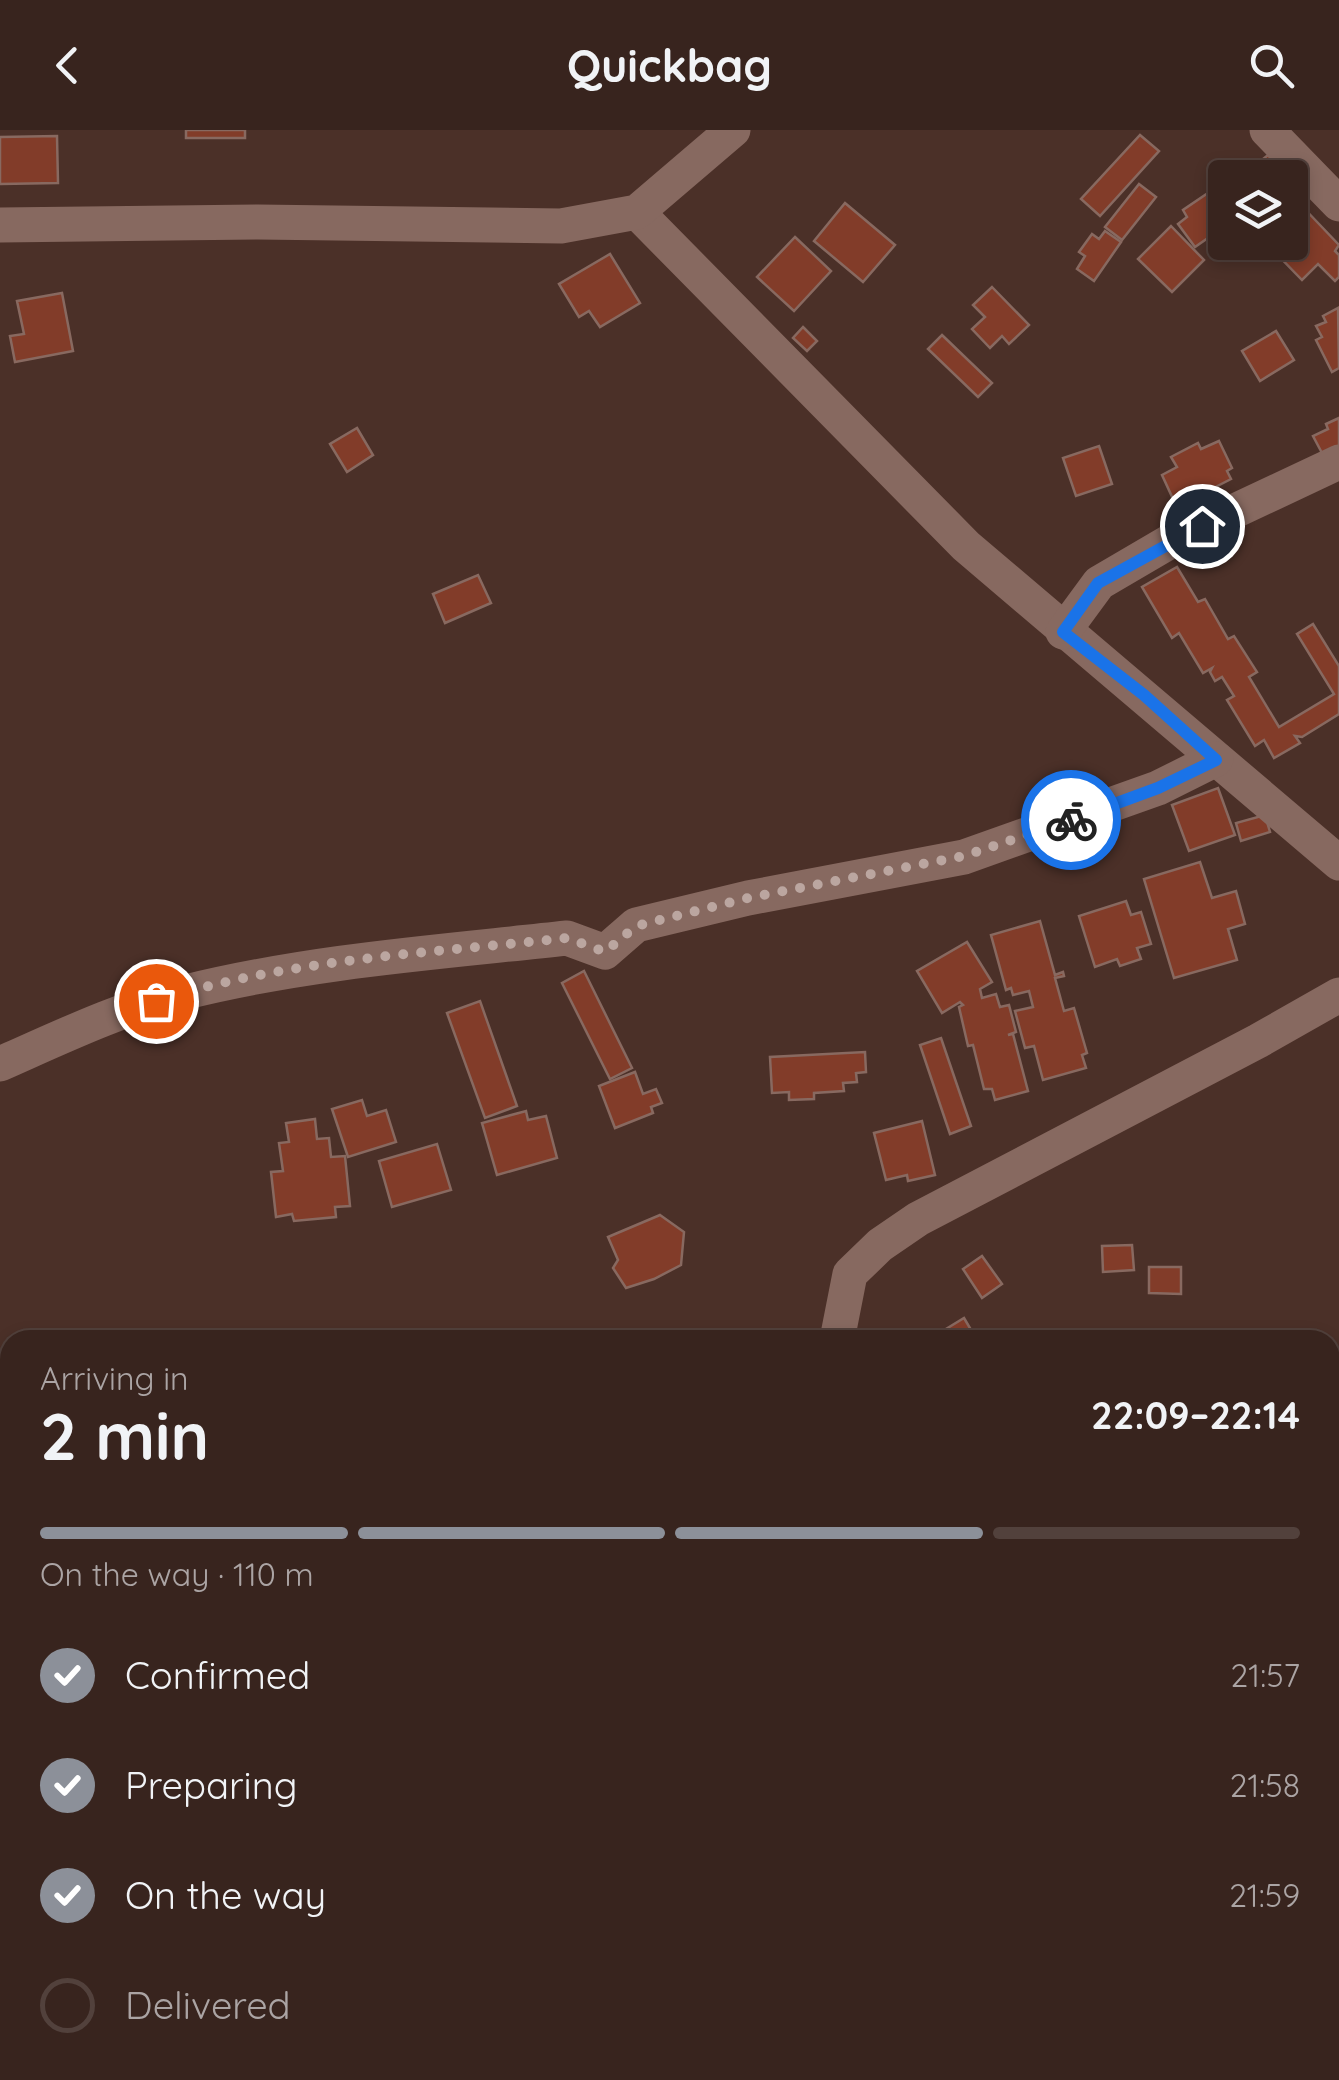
<!DOCTYPE html>
<html lang="en">
<head>
<meta charset="utf-8">
<style>
  body { margin:0; font-family:Quicksand,sans-serif; background:#43302b; color:#f1f3f6; height:100vh; display:flex; flex-direction:column; font-size:38px; white-space:nowrap }
  * { box-sizing:border-box; margin:0 }
  p { font-size:32px; color:#aba4a4 }
  .icon { flex:none; width:55px; height:55px; fill:none; stroke:currentColor; stroke-width:2; stroke-linecap:round; stroke-linejoin:round }
  .map { position:relative; flex:1; overflow:hidden }
  .panel { position:absolute; left:0px; top:1200px; width:1340px; height:750px; display:flex; flex-direction:column; background:#38241e; border-radius:30px 30px 0 0; box-shadow:0 5px 15px #0003,0 0 0 2px #52413c }
  .panel>* { flex:none }
  .buttons { position:absolute; left:1208px; top:30px; display:grid; gap:20px }
  .buttons a { display:grid; place-items:center; width:100px; height:100px; border-radius:10px; background:#38241e; box-shadow:0 5px 15px #0003,0 0 0 2px #52413c; font-size:50px }
  .pin { position:absolute; display:grid; place-items:center; width:85px; height:85px; color:#fff; margin:-42px; border:5px solid #fff; border-radius:50%; box-shadow:0 2px 10px #0007 }
  .courier { position:absolute; display:grid; place-items:center; width:100px; height:100px; margin:-50px; border:8px solid #1a73e8; border-radius:50%; background:#fff; color:#222; box-shadow:0 2px 12px #0007 }
  .summary em { font-style:normal; font-weight:700 }
  .summary div { display:flex; flex-direction:column-reverse }
  .summary { display:flex; align-items:center; justify-content:space-between; height:170px; padding:0 40px }
  h1 { font-size:65px; font-weight:700; line-height:75px }
  .bar { display:grid; grid-template-columns:repeat(4,1fr); gap:15px 10px; align-content:center; height:120px; padding:0 40px }
  .bar i { height:12px; border-radius:8px; background:#52413c }
  .bar .active { background:#8c9099 }
  .bar p { grid-column:span 4 }
  ol { padding:0 40px; list-style:none }
  li { display:flex; align-items:center; gap:30px; height:110px }
  li p { margin-inline-start:auto }
  li .icon { padding:10px; border-radius:50%; background:#8c9099; color:#fff; stroke-width:4 }
  li:last-child { color:#aba4a4 }
  li i { width:55px; height:55px; border:5px solid #52413c; border-radius:50% }
  header { display:flex; justify-content:space-between; align-items:center; height:130px; padding:0 40px; background:#38241e; font-size:45px; font-weight:700 }
  .map>svg:first-child { display:block }
  .building { fill:#823c29; stroke:#886960; stroke-width:2.5 }
  .lines { fill:none; stroke-linecap:round; stroke-linejoin:round }
  .minor { stroke:#876960; stroke-width:35 }
  .done { stroke:#bba6a0; stroke-width:10; stroke-dasharray:0 18 }
  .route { stroke:#1a73e8; stroke-width:12 }
</style>
</head>
<body>
<header><svg class="icon" aria-label="back" viewBox="0 0 24 24"><path d="M15 5l-7 7 7 7"/></svg>Quickbag<svg class="icon" aria-label="search" viewBox="0 0 24 24"><circle cx="10" cy="10" r="6"/><path d="M15 15l6 6"/></svg></header>
<div class="map">
<svg width="1339" height="1950" viewBox="0 0 1339 1950">
  <rect width="100%" height="100%" fill="#4b3028"/>
  <g class="building">
    <rect x="186" y="0" width="59" height="8"/>
    <polygon points="1140,5 1159,21 1100,86 1081,69"/>
    <polygon points="57,6 58,53 0,54 0,7"/>
    <polygon points="1268,25 1286,48 1252,48 1247,42"/>
    <polygon points="1139,54 1156,67 1122,110 1105,97"/>
    <polygon points="1208,63 1225,86 1225,96 1195,117 1178,94 1187,87 1183,80"/>
    <polygon points="845,73 895,115 863,152 814,111"/>
    <polygon points="1299,73 1339,115 1335,121 1339,125 1339,147 1335,151 1318,134 1302,150 1265,112 1290,112 1290,82"/>
    <polygon points="1171,96 1204,130 1172,162 1138,129"/>
    <polygon points="1105,101 1121,112 1094,151 1077,139 1085,126 1079,122 1092,104 1099,109"/>
    <polygon points="795,107 831,141 794,181 757,147"/>
    <polygon points="610,124 640,173 600,197 589,181 579,187 559,154"/>
    <polygon points="992,157 1029,195 1009,214 1002,206 990,218 972,199 985,187 973,175"/>
    <polygon points="62,163 73,221 15,232 10,206 24,204 17,171"/>
    <polygon points="1338,178 1339,238 1332,242 1316,210 1322,207 1316,196 1326,192 1323,186"/>
    <polygon points="803,197 817,211 807,221 793,208"/>
    <polygon points="1276,201 1294,230 1260,251 1242,221"/>
    <polygon points="942,205 992,253 978,267 928,219"/>
    <polygon points="1339,288 1339,321 1322,323 1313,306 1328,299 1326,294"/>
    <polygon points="357,298 373,325 347,342 330,314"/>
    <polygon points="1219,311 1232,338 1227,341 1231,349 1186,372 1183,367 1174,371 1162,345 1177,337 1171,327 1198,313 1201,319"/>
    <polygon points="1099,316 1112,354 1076,366 1063,328"/>
    <polygon points="1177,437 1198,472 1205,469 1228,509 1234,506 1257,542 1249,547 1279,597 1334,564 1297,504 1313,494 1339,536 1339,584 1302,607 1295,606 1300,613 1274,628 1264,610 1255,616 1227,570 1234,566 1222,547 1215,551 1210,542 1212,538 1203,543 1179,503 1172,508 1142,457"/>
    <polygon points="478,445 491,473 445,493 433,464"/>
    <polygon points="1218,658 1235,705 1189,721 1172,675"/>
    <polygon points="1265,685 1270,702 1241,711 1236,693"/>
    <polygon points="1200,732 1212,768 1236,761 1245,794 1228,799 1237,830 1174,848 1144,749"/>
    <polygon points="1126,771 1131,785 1141,782 1151,814 1137,818 1141,829 1120,836 1117,829 1095,837 1079,786"/>
    <polygon points="1040,791 1055,845 1063,842 1064,846 1055,848 1064,881 1074,878 1087,923 1082,925 1086,938 1043,950 1034,916 1025,918 1015,881 1033,877 1029,861 1013,865 1011,858 1006,860 991,805"/>
    <polygon points="967,812 992,852 980,859 982,868 996,864 1000,877 1009,875 1016,902 1008,905 1013,904 1028,961 995,970 992,959 984,959 973,915 968,916 959,877 963,875 960,872 942,883 917,841"/>
    <polygon points="584,841 632,938 610,949 562,853"/>
    <polygon points="480,871 517,976 485,988 447,883"/>
    <polygon points="941,908 971,996 950,1004 920,915"/>
    <polygon points="865,922 866,942 856,943 857,952 843,953 844,961 814,963 814,969 789,970 789,962 772,963 770,927"/>
    <polygon points="635,942 643,964 656,959 662,973 651,977 653,983 615,998 599,956"/>
    <polygon points="362,970 367,986 386,980 396,1012 348,1027 332,979"/>
    <polygon points="526,981 528,990 546,986 557,1028 497,1045 482,993"/>
    <polygon points="315,989 317,1009 329,1008 331,1027 345,1026 350,1076 335,1077 336,1087 294,1091 292,1084 276,1087 271,1042 283,1041 279,1013 289,1012 286,993"/>
    <polygon points="922,991 935,1045 908,1051 907,1045 886,1050 874,1003"/>
    <polygon points="437,1014 451,1060 392,1077 379,1031"/>
    <polygon points="660,1085 684,1102 681,1135 654,1149 626,1158 613,1138 618,1130 608,1107"/>
    <polygon points="1132,1115 1134,1140 1103,1142 1102,1116"/>
    <polygon points="982,1126 1002,1154 982,1168 963,1139"/>
    <polygon points="1149,1137 1181,1137 1181,1164 1149,1163"/>
    <polygon points="964,1188 977,1210 928,1210"/>
    <polygon points="1339,1543 1339,1571 1330,1568 1330,1548"/>
    <polygon points="1330,1595 1339,1610 1339,1650 1330,1647"/>
  </g>
  <g class="lines">
    <g class="minor">
      <polyline points="1267,0 1339,74"/>
      <polyline points="637,82 966,416 1339,733"/>
      <polyline points="0,95 258,92 561,96 637,82 733,0"/>
      <polyline points="1063,502 1099,453 1169,412 1339,332"/>
      <path d="M0 934C61 907 121 878 186 862 311 831 440 822 567 808L605 822 636 795 748 768 964 727 1158 658 1216 629"/>
      <polyline points="837,1210 850,1144 880,1115 918,1089 1258,911 1339,865"/>
      <polyline points="1330,1525 1339,1524"/>
      <polyline points="1330,1760 1339,1764"/>
      <polyline points="1114,1950 1115,1940"/>
    </g>
  </g>
  <g class="lines">
    <path class="done" d="M156 871C288 829 430 823 567 808L605 822 636 796 748 768 964 726 1071 690"/>
    <polyline class="route" points="1071,690 1158,658 1216,630 1144,565 1063,502 1098,453 1202,396"/>
  </g>
</svg>
<div class="buttons">
<a><svg class="icon" aria-label="layers" viewBox="0 0 24 24"><path d="M12 4l9 5-9 5-9-5zM3 14l9 5 9-5"/></svg></a>
</div>
<div class="pin" style="left:156px;top:871px;background:#ea580c"><svg class="icon" aria-label="bag" viewBox="0 0 24 24"><path d="M5 8h14l-1 12H6zM9 8a3 3 0 0 1 6 0"/></svg></div>
<div class="pin" style="left:1202px;top:396px;background:#1f2937"><svg class="icon" aria-label="home" viewBox="0 0 24 24"><path d="M3 11l9-7 9 7M6 9v11h12V9"/></svg></div>
<div class="courier" style="left:1071px;top:690px"><svg class="icon" aria-label="bike" viewBox="0 0 24 24"><circle cx="6" cy="16" r="4"/><circle cx="18" cy="16" r="4"/><path d="M6 16l4-8h5l3 8M10 8l3 8H6M13 5h3"/></svg></div>
<section class="panel">
<div class="summary"><div><h1>2 min</h1><p>Arriving in</p></div><em>22:09–22:14</em></div>
<div class="bar"><i class="active"></i><i class="active"></i><i class="active"></i><i></i><p>On the way · 110 m</p></div>
<ol>
<li><svg class="icon" aria-label="check" viewBox="0 0 24 24"><path d="M5 12l5 5 9-10"/></svg>Confirmed<p>21:57</p></li>
<li><svg class="icon" aria-label="check" viewBox="0 0 24 24"><path d="M5 12l5 5 9-10"/></svg>Preparing<p>21:58</p></li>
<li><svg class="icon" aria-label="check" viewBox="0 0 24 24"><path d="M5 12l5 5 9-10"/></svg>On the way<p>21:59</p></li>
<li><i></i>Delivered</li>
</ol>
</section>
</div>
</body>
</html>
